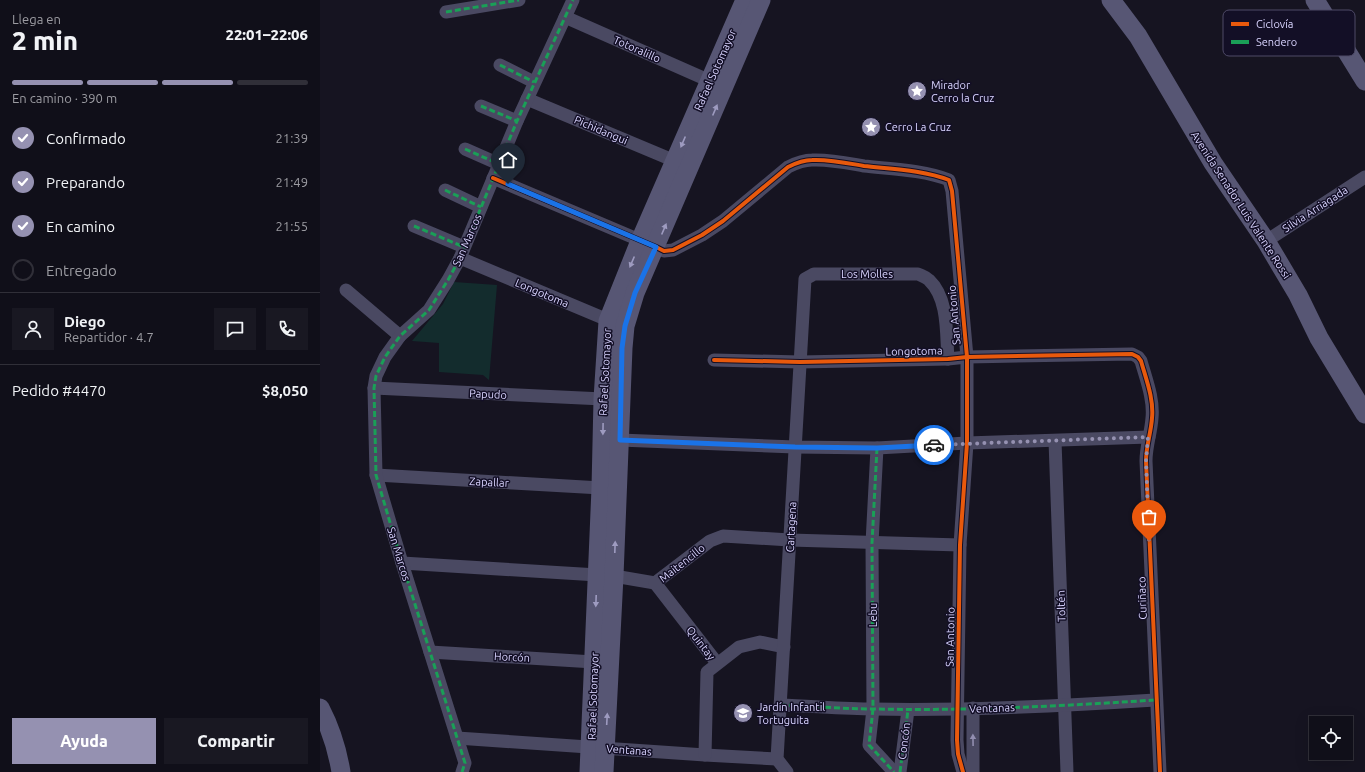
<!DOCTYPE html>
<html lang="es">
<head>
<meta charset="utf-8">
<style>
  body { margin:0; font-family:Ubuntu,sans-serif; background:#191822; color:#f1f3f6; height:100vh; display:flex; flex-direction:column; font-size:15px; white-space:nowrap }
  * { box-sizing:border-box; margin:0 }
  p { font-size:13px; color:#9c9ca2 }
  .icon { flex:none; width:22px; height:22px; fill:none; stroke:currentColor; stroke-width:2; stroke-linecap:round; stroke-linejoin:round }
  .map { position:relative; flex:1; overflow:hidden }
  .details { display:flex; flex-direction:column; background:#100f19; width:320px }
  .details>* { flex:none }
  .controls { position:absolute; left:989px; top:716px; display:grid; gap:8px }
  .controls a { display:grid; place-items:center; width:44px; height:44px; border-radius:0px; background:#100f19; box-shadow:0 4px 16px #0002,0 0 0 1px #302f38; font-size:20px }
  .pin { position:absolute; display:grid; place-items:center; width:34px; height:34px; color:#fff; margin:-41px -17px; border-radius:50% 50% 50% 0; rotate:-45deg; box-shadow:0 0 4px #0007 }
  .pin .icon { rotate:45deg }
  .courier { position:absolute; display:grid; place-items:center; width:40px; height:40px; margin:-20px; border:3px solid #1a73e8; border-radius:50%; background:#fff; color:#222; box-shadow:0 1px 5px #0007 }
  .overview em { font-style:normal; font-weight:800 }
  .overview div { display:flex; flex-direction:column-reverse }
  .overview { display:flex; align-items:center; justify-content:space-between; height:68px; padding:0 12px }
  h1 { font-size:26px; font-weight:800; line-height:30px }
  .bar { display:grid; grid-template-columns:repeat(4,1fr); gap:6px 4px; align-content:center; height:48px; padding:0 12px }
  .bar i { height:5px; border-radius:3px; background:#302f38 }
  .bar .on { background:#9591b1 }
  .bar p { grid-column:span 4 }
  .line { display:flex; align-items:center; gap:10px; padding:0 12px; border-top:1px solid #302f38 }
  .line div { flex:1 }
  .round { display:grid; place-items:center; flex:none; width:42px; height:42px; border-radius:0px; background:#191822 }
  ol { padding:0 12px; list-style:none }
  li { display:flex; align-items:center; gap:12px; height:44px }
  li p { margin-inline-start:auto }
  li .icon { padding:4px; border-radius:50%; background:#9591b1; color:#fff; stroke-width:4 }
  li:last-child { color:#9c9ca2 }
  li i { width:22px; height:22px; border:2px solid #302f38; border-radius:50% }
  .button { display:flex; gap:8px; margin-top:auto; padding:8px 12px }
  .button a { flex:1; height:46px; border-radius:0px; background:#9591b1; color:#fff; font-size:16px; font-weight:800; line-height:46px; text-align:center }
  .button a+a { background:#191822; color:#f1f3f6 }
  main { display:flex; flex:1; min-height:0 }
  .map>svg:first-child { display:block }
  .green { fill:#132c2d }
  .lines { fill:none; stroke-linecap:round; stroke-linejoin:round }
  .street { stroke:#4a4962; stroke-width:13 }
  .secondary { stroke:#575674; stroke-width:19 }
  .quiet { stroke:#1a9f57; stroke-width:3; stroke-dasharray:6 3; stroke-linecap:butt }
  .cycleway-casing { stroke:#130f26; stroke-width:6 }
  .cycleway { stroke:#e8590c; stroke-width:4 }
  .oneway { fill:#9e9bc0 }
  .oneway2 { fill:#928eb0 }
  .done { stroke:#9591b1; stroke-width:4; stroke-dasharray:0 7.2 }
  .route { stroke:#1a73e8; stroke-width:5 }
  .labels { text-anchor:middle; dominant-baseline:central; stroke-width:3; stroke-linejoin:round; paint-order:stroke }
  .street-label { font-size:11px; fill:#d9d4ff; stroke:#130f26 }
  .poi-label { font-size:11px; fill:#d9d4ff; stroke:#130f26; text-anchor:start }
  .key { fill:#130f26; stroke:#4e4a67; stroke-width:1 }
  .key-label { font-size:11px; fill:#d9d4ff }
</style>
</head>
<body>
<main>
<section class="details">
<div class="overview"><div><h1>2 min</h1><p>Llega en</p></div><em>22:01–22:06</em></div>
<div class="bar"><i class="on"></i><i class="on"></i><i class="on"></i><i></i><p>En camino · 390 m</p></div>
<ol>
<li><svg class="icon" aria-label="check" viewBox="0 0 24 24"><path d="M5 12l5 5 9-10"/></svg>Confirmado<p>21:39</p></li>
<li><svg class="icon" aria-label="check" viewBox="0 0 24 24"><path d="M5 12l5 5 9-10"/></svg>Preparando<p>21:49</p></li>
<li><svg class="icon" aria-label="check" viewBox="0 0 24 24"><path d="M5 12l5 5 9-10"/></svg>En camino<p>21:55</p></li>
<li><i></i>Entregado</li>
</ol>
<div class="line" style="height:72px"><a class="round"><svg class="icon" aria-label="person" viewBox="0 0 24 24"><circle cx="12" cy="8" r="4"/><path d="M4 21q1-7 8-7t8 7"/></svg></a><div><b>Diego</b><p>Repartidor · 4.7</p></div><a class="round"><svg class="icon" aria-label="chat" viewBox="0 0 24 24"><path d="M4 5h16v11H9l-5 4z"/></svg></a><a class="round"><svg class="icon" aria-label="phone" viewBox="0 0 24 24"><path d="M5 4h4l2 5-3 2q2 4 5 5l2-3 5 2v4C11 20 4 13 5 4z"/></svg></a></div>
<div class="line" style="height:52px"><div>Pedido #4470</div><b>$8,050</b></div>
<div class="button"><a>Ayuda</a><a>Compartir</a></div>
</section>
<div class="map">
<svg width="1045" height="772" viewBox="0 0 1045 772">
  <rect width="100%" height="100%" fill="#161421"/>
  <polygon class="green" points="134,282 177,285 169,380 163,375 119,372 119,343 92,341 123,304"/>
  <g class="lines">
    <g class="street">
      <polyline points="126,12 199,0"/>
      <polyline points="245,17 390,81"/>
      <polyline points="180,65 214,82"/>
      <polyline points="207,99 355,161"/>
      <polyline points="161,106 197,121"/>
      <polyline points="145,149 179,164"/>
      <path d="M173 178 336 247 344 251 353 250 382 235 403 221 468 167C476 163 483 160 492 160 509 159 527 163 544 166 571 169 604 170 629 180L632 191 647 357V443L640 545 637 740 638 754 643 772"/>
      <polyline points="125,190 161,207"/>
      <polyline points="94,226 144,247"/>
      <polyline points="946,241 1045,177"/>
      <polyline points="140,258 295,323"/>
      <polyline points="26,290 80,336"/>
      <path d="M394 360 480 362 628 359 647 357 812 354 818 357 821 361C826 379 834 399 832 418 831 433 826 446 826 461L840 772"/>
      <polyline points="54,388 283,399"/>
      <polyline points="300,440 475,447 557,448 647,443 829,437"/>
      <polyline points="735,441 747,772"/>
      <polyline points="557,448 552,543 553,709 549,745 574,772"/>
      <polyline points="56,475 281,488"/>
      <polyline points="82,563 294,576 335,583 390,541 403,536 470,540 640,545"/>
      <polyline points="335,583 397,663"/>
      <polyline points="110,652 274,662"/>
      <path d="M460 705C492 706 523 709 554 709 648 711 742 706 835 700"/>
      <polyline points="653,708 653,772"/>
      <polyline points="137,738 385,755 457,759"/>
      <polyline points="385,755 387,672 419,647 440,642 464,647"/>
      <polyline points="142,772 145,763 82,563 56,475 54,388 56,376 65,357 80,336 109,310 128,280 140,258 197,121 253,0"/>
      <path d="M467 772 457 759 485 279 494 274H598C602 276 606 277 609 280 629 299 626 334 628 359"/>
      <polyline points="580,772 588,710"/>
    </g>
    <g class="secondary">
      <polyline points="791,0 818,36 893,163 946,241 978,295 999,338 1045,414"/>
      <polyline points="995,0 1045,81"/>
      <path d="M0 708C11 729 17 748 21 772"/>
      <polyline points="269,772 281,488 283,399 288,321 320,241 425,0"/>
      <polyline points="284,772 294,576 303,348 305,326 315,293 441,0"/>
    </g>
    <g class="quiet">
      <polyline points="126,12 199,0"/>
      <polyline points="180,65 214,82"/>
      <polyline points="161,106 197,121"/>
      <polyline points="145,149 179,164"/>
      <polyline points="125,190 161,207"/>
      <polyline points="94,226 144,247"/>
      <polyline points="557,448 552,543 553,709 549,745 574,772"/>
      <path d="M460 705C492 706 523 709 554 709 648 711 742 706 835 700"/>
      <polyline points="142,772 145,763 82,563 56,475 54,388 56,376 65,357 80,336 109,310 128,280 140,258 197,121 253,0"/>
      <polyline points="580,772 588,710"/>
    </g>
    <g class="cycleway-casing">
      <g id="cycleway">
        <path d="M173 178 336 247 344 251 353 250 382 235 403 221 468 167C476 163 483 160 492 160 509 159 527 163 544 166 571 169 604 170 629 180L632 191 647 357V443L640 545 637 740 638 754 643 772"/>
        <path d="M394 360 480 362 628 359 647 357 812 354 818 357 821 361C826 379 834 399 832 418 831 433 826 446 826 461L840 772"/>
      </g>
    </g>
    <use href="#cycleway" class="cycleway"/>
  </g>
  <defs><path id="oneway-solid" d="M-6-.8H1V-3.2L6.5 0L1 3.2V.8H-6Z"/></defs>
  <g class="oneway">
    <use href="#oneway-solid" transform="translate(395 110) rotate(-67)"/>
    <use href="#oneway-solid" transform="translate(363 142) rotate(113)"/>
    <use href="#oneway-solid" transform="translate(344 229) rotate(-67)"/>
    <use href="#oneway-solid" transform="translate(312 262) rotate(113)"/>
    <use href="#oneway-solid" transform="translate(283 429) rotate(91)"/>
    <use href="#oneway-solid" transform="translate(295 547) rotate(-88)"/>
    <use href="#oneway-solid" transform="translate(276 601) rotate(92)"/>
    <use href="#oneway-solid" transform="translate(287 719) rotate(-87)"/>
  </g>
  <use class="oneway2" href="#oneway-solid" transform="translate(653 740) rotate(-91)"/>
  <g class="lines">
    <polyline class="done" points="614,445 828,437 826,461 829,541"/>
    <polyline class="route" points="188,184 336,247 315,293 305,326 302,348 300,440 475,447 557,448 614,445"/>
  </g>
  <defs>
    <g id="sight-disc" transform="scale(1)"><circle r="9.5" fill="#9591b1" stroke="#130f26"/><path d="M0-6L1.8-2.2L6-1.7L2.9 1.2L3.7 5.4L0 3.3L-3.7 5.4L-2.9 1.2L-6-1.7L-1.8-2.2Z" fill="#fff"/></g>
    <g id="school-disc" transform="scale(1)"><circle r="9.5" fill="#9591b1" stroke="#130f26"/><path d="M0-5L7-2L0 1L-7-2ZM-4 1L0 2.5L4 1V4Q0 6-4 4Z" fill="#fff"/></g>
  </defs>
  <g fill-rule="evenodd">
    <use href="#sight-disc" x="597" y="91"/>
    <use href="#sight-disc" x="551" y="127"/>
    <use href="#school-disc" x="423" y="713"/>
  </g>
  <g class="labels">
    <g class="street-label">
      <text transform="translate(317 49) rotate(24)">Totoralillo</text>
      <text transform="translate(395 70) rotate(-66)">Rafael Sotomayor</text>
      <text transform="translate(281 130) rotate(23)">Pichidangui</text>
      <text transform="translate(921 205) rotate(57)">Avenida Senador Luis Valente Rossi</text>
      <text transform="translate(995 209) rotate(-33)">Silvia Arriagada</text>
      <text transform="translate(147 240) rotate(-66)">San Marcos</text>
      <text x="547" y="274">Los Molles</text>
      <text transform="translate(222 293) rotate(23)">Longotoma</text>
      <text transform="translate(634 315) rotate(-95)">San Antonio</text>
      <text transform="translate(594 351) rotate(-1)">Longotoma</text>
      <text transform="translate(285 372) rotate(-87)">Rafael Sotomayor</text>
      <text transform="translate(168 394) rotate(3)">Papudo</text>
      <text transform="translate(169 482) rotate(3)">Zapallar</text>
      <text transform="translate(471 527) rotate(-87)">Cartagena</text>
      <text transform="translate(79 554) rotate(73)">San Marcos</text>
      <text transform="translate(362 563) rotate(-38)">Maitencillo</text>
      <text transform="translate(822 598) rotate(-92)">Curiñaco</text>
      <text transform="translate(741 606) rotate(-92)">Toltén</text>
      <text transform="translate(553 615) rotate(-90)">Lebu</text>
      <text transform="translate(630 637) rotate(-89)">San Antonio</text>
      <text transform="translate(381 643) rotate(52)">Quintay</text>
      <text transform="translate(192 657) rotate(3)">Horcón</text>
      <text transform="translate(273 696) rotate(-88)">Rafael Sotomayor</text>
      <text transform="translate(672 708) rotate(-2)">Ventanas</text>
      <text transform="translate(584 741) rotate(-83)">Concón</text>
      <text transform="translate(309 750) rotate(4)">Ventanas</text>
    </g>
    <g class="poi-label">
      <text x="611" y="85">Mirador<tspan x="611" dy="13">Cerro la Cruz</tspan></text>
      <text x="565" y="127">Cerro La Cruz</text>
      <text x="437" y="707">Jardín Infantil<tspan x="437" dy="13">Tortuguita</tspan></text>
    </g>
  </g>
  <rect x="903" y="10" width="132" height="46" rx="6" class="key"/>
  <rect x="911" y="22" width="18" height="4" fill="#e8590c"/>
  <rect x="911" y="40" width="18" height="4" fill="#1a9f57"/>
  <g class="key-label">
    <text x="936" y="28">Ciclovía</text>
    <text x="936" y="46">Sendero</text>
  </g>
</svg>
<div class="controls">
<a><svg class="icon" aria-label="locate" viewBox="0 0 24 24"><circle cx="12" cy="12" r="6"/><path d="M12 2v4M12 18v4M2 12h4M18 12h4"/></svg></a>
</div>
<div class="pin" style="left:829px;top:541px;background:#ea580c"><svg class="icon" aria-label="bag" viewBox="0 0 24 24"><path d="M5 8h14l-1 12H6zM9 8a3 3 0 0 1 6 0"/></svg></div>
<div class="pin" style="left:188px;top:184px;background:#1f2937"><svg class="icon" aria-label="home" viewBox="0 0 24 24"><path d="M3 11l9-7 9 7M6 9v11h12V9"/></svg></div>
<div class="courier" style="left:614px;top:445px"><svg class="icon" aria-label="car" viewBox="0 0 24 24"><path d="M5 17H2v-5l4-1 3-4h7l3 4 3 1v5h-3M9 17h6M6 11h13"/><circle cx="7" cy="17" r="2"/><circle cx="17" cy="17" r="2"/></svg></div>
</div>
</main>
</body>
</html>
